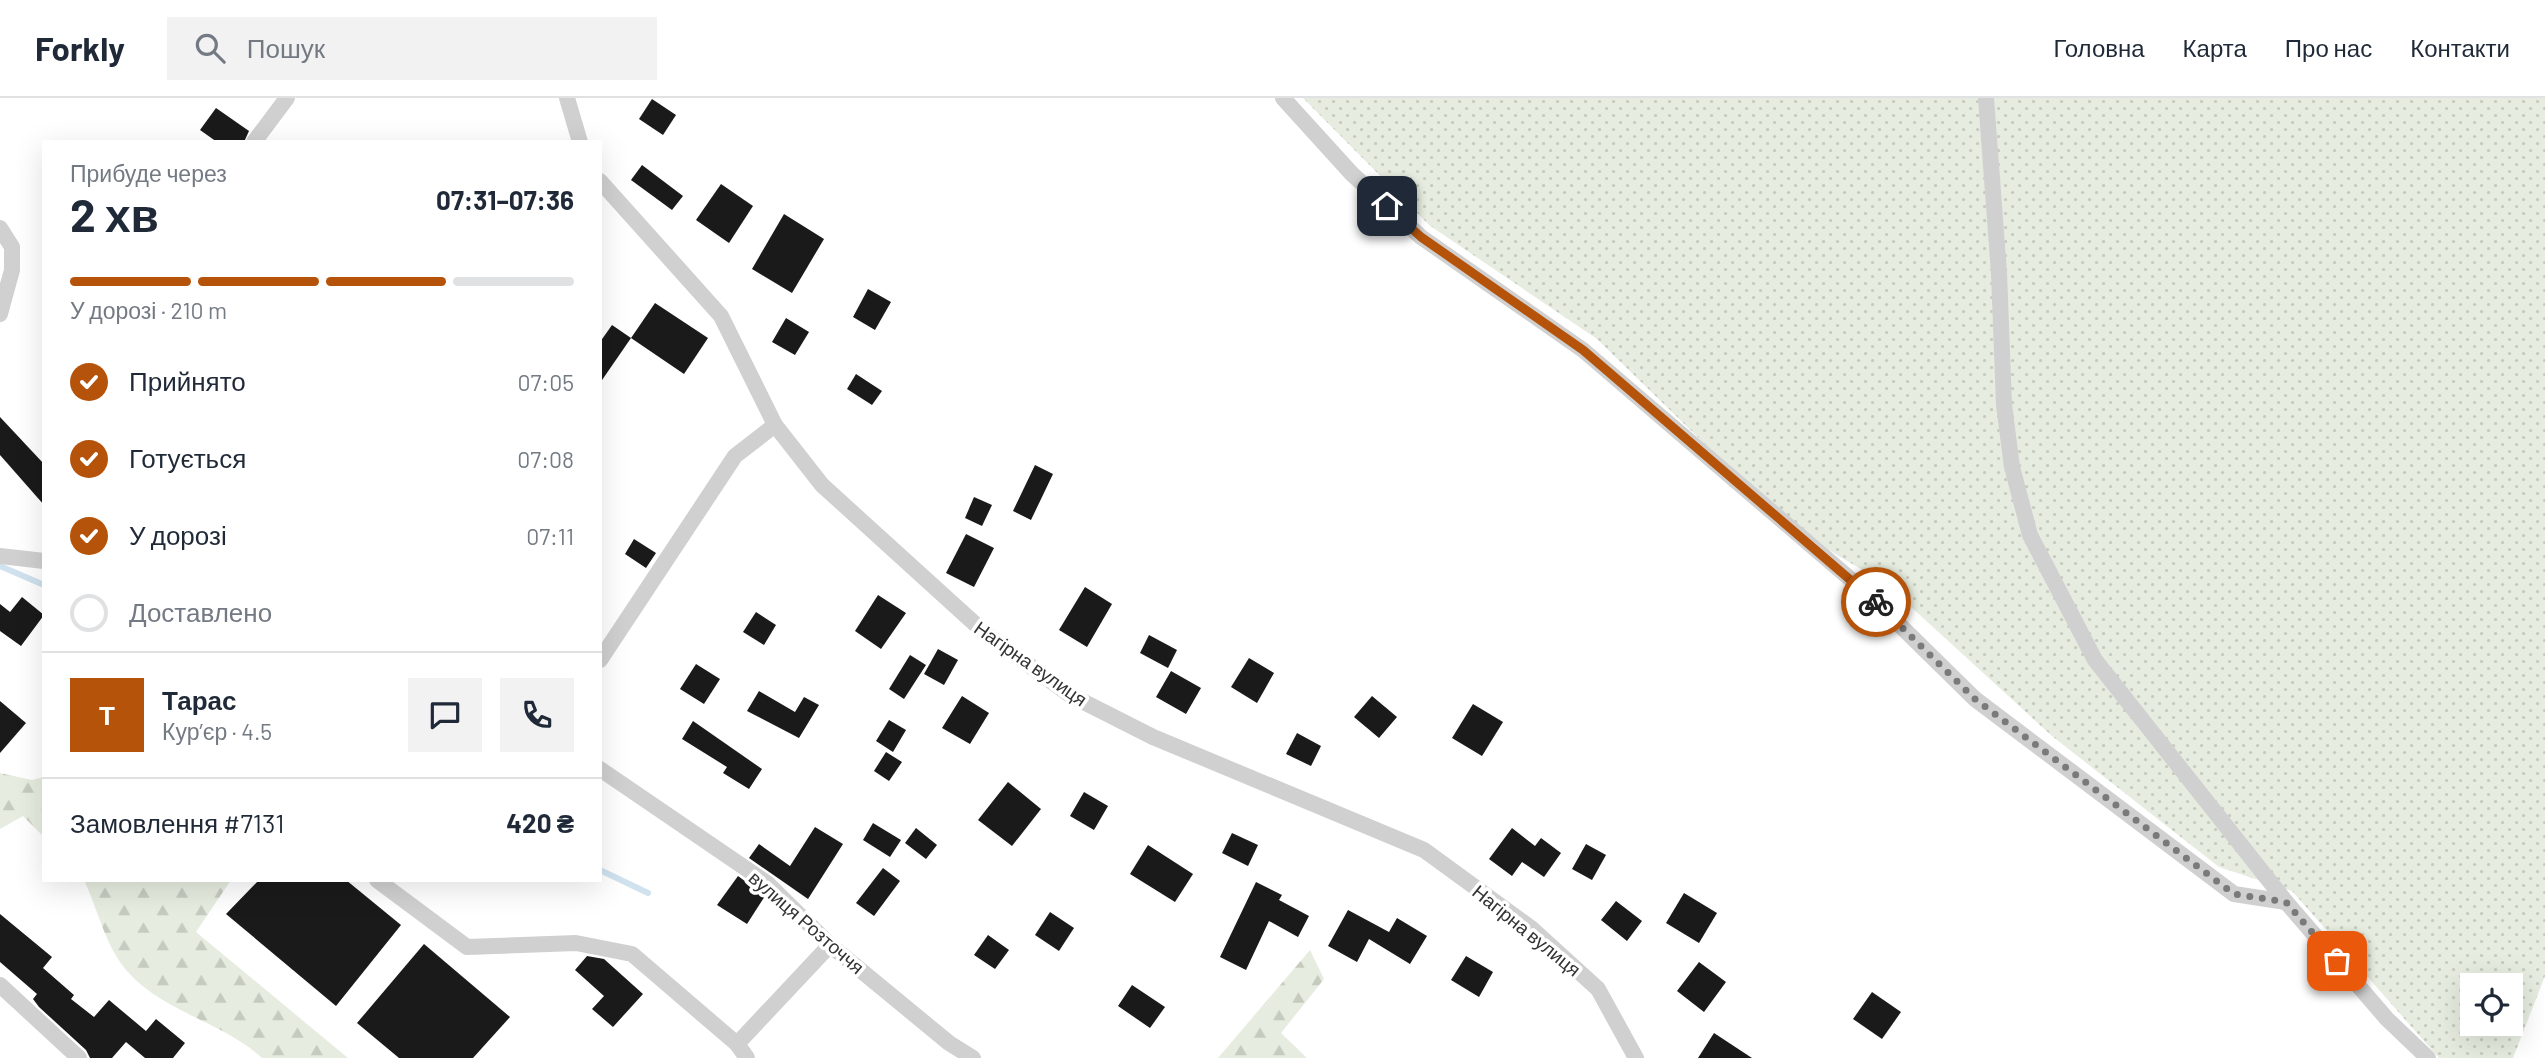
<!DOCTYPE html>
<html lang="uk">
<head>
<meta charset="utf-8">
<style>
  body { margin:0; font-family:Barlow,sans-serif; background:#f2f2f3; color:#1f2937; height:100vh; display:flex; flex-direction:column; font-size:26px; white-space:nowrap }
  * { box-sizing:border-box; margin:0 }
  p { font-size:23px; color:#747a83 }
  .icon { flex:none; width:38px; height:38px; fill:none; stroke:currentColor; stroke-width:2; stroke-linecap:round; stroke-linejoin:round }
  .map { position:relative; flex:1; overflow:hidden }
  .side { position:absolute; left:42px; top:42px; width:560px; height:742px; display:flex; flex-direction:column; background:#fff; border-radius:0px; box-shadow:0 7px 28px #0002 }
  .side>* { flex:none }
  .fabs { position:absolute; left:2460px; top:875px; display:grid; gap:14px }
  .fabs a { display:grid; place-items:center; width:63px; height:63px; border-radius:0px; background:#fff; box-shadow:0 7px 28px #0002; font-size:35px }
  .pin { position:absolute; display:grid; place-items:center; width:60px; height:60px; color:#fff; margin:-30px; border-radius:14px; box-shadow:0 4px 10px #0006 }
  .courier { position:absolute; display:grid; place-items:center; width:70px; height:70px; margin:-35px; border:5px solid #b45309; border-radius:50%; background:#fff; color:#222; box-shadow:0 2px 9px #0007 }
  .overview em { font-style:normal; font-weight:700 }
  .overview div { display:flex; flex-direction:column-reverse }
  .overview { display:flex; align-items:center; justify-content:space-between; height:119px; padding:0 28px }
  h1 { font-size:46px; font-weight:700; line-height:52px }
  .bar { display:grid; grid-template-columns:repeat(4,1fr); gap:10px 7px; align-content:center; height:84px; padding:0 28px }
  .bar i { height:9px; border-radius:5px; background:#e0e1e3 }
  .bar .selected { background:#b45309 }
  .bar p { grid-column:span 4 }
  .line { display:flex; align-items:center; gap:18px; padding:0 28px; border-top:2px solid #e0e1e3 }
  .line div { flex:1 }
  .round { display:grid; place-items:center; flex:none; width:74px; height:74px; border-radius:0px; background:#f2f2f3 }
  ol { padding:0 28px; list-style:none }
  li { display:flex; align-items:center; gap:21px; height:77px }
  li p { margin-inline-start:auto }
  li .icon { padding:7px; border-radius:50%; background:#b45309; color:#fff; stroke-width:4 }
  li:last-child { color:#747a83 }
  li i { width:38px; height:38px; border:4px solid #e0e1e3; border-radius:50% }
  header { display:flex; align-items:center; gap:42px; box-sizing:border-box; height:98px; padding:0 35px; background:#fff; border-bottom:2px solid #e0e1e3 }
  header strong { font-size:33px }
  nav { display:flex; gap:38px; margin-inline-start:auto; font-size:24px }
  .search { width:490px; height:63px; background:#f2f2f3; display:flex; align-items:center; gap:18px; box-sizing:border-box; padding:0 24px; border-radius:0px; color:#747a83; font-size:26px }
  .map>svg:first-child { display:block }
  .grass { fill:url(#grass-dots); fill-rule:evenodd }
  .forest { fill:url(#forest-firs) }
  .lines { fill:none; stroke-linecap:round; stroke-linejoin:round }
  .stream { stroke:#cfe2ee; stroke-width:6 }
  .building { fill:#1a1a1a }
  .minor { stroke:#d0d0d0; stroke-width:16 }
  .done { stroke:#7a7a7a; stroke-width:7; stroke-dasharray:0 12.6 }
  .route { stroke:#b45309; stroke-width:9 }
  .labels { text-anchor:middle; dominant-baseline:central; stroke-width:7; stroke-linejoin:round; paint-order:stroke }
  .street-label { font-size:19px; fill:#333; stroke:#fff }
</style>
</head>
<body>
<header>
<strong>Forkly</strong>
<div class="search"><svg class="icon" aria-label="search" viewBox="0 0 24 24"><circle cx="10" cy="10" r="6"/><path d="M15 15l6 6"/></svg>Пошук</div>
<nav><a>Головна</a><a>Карта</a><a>Про нас</a><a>Контакти</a></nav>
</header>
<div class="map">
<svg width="2545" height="960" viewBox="0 0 2545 960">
  <defs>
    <pattern id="grass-dots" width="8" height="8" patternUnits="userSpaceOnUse" patternTransform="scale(1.75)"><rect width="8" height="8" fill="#e6ecdf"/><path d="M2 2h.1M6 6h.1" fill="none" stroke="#c6cbc0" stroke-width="1.8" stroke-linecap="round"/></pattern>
    <pattern id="forest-firs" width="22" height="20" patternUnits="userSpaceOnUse" patternTransform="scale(1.75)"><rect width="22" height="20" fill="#e6ecdf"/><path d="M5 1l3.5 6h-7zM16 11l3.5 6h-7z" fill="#c6cbc0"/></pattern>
  </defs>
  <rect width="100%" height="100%" fill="#fff"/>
  <path class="grass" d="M1303 0H2545V878L2513 960H2439L2292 793 2219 769 2052 638 1886 486 1790 429 1597 241 1429 127ZM2473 887H2511V926H2473Z"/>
  <g class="forest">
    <polygon points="0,675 32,682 44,679 44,739 23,718 0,731"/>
    <path d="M84 782H231L196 834 348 960H262C220 921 151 912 118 861 103 838 96 807 84 782Z"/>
    <polygon points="1310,852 1324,881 1281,935 1307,960 1218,960"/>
  </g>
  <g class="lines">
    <g class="stream">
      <polyline points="0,468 44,487"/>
      <polyline points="600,772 648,795"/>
    </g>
  </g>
  <g class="building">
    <polygon points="652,1 676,17 663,37 639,21"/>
    <polygon points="216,10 249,33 244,44 217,44 200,32"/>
    <polygon points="642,67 683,98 672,112 631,82"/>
    <polygon points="721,86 753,108 729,145 696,122"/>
    <polygon points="784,116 824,141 792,195 752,171"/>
    <polygon points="868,191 891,204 875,232 853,219"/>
    <polygon points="655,205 708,240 684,276 631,240"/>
    <polygon points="786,220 809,234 795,257 772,244"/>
    <polygon points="612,227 631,240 600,285 600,244"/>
    <polygon points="856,276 882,293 872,307 847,291"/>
    <polygon points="0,319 44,366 44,407 0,357"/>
    <polygon points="1035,367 1053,376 1031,422 1013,413"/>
    <polygon points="974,399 992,407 982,428 965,420"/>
    <polygon points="966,436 994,450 974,489 946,475"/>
    <polygon points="634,441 656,455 646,470 625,456"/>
    <polygon points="1085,489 1112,506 1087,549 1059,532"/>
    <polygon points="878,497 906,515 881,551 855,533"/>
    <polygon points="22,499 44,517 21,548 0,533 0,506 10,514"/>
    <polygon points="756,514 776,527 764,547 743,534"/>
    <polygon points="1149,537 1177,552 1168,570 1140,555"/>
    <polygon points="938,551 958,562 944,587 924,576"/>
    <polygon points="910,557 926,567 904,601 889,591"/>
    <polygon points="1249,560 1274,575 1257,605 1231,589"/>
    <polygon points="696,566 720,581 704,606 680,591"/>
    <polygon points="1171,573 1201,590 1186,616 1156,599"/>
    <polygon points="759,593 795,614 804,599 819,607 799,640 747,613"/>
    <polygon points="962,598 989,615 970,646 942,630"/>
    <polygon points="1372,598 1397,619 1379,640 1354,619"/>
    <polygon points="0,603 26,625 0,655"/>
    <polygon points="1473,606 1503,624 1482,658 1452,640"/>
    <polygon points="889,622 906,632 893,654 876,643"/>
    <polygon points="693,623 762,671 749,691 723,675 727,669 682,641"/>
    <polygon points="1297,635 1321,648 1311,668 1286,656"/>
    <polygon points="886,654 902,664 889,683 874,673"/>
    <polygon points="1008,684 1041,711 1012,748 978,722"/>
    <polygon points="1084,694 1108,708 1094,732 1070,718"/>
    <polygon points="873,725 901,742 890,759 863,742"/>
    <polygon points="815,729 843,746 808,801 749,760 759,746 790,768"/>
    <polygon points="916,730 937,747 926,761 905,745"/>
    <polygon points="1512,730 1535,748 1541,740 1561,755 1544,779 1522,764 1512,778 1489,761"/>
    <polygon points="1232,735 1258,747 1248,768 1222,755"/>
    <polygon points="1586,746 1606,757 1592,782 1572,771"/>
    <polygon points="1148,747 1193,776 1175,804 1130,776"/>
    <polygon points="883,770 900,783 874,818 856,805"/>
    <polygon points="738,778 765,798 747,826 717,807"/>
    <polygon points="259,782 346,782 401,827 336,908 226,816"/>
    <polygon points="1256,784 1282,797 1279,802 1309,818 1298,839 1269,823 1246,872 1220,859"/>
    <polygon points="1684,795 1717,815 1699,845 1666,825"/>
    <polygon points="1616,803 1642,823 1627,843 1601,822"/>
    <polygon points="1348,812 1389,834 1397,820 1427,838 1410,866 1369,841 1357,864 1328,848"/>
    <polygon points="1050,814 1074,830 1059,853 1035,837"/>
    <polygon points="0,816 52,859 43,870 74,897 71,901 94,919 109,902 146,933 156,921 185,945 173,960 145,960 126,944 112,960 90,960 86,952 39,909 33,901 37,896 0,864"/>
    <polygon points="988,837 1009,852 995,871 974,857"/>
    <polygon points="424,846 510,919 473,960 399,960 357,925"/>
    <polygon points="587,858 604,861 643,896 613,929 592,911 604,898 575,872"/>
    <polygon points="1466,858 1493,874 1479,899 1451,882"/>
    <polygon points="1699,864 1726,884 1704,914 1677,893"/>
    <polygon points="1132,887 1165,909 1150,930 1118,908"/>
    <polygon points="1872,894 1901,914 1882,941 1853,921"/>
    <polygon points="1714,935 1752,960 1698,960"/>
  </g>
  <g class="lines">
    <g class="minor">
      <polyline points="567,0 580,44"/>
      <polyline points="1283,0 1352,76 1421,139 1583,252 1869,497 1975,601 2234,796 2286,804"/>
      <polyline points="1986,0 1999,175 2004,307 2012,369 2030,437 2095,562 2286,804 2387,921 2428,960"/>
      <polyline points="254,44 287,0"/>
      <polyline points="600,83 721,218 775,327 822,387 985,535 1070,597 1153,639 1424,752 1531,830 1598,891 1636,960"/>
      <polyline points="0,130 12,149 12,172 0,216"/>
      <polyline points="0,458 44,463"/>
      <polyline points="600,562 735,358 775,327"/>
      <polyline points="600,671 767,785 830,847 949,945 973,960"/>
      <polyline points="377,782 467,849 576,845 632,856 737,946 747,960"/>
      <polyline points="0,887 79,960"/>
      <polyline points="737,946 830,847"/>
    </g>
  </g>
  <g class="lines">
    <polyline class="done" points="1876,504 1975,601 2234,796 2286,804 2337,863"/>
    <polyline class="route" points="1387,108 1421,139 1583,252 1876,504"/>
  </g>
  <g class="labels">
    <g class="street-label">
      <text transform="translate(1031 565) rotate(35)">Нагірна вулиця</text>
      <text transform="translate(807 824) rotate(41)">вулиця Розточчя</text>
      <text transform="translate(1527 832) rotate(39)">Нагірна вулиця</text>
    </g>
  </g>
</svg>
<div class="fabs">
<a><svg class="icon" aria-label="locate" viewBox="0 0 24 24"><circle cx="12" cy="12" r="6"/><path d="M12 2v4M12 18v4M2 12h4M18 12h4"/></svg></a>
</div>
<div class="pin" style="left:2337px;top:863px;background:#ea580c"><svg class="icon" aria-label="bag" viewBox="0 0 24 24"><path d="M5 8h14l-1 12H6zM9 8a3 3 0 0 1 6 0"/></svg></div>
<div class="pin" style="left:1387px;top:108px;background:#1f2937"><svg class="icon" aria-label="home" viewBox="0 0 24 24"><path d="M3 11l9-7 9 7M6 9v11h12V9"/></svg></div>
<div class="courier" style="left:1876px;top:504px"><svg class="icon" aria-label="bike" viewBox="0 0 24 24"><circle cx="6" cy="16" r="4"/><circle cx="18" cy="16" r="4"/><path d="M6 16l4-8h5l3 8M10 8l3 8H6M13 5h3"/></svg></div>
<section class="side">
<div class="overview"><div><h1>2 хв</h1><p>Прибуде через</p></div><em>07:31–07:36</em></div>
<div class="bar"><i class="selected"></i><i class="selected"></i><i class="selected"></i><i></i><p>У дорозі · 210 m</p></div>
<ol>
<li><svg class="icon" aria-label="check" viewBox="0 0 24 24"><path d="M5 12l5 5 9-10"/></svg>Прийнято<p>07:05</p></li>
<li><svg class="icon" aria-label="check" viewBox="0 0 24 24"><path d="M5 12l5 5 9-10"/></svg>Готується<p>07:08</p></li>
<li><svg class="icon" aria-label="check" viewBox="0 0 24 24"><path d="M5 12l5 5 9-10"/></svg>У дорозі<p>07:11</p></li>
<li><i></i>Доставлено</li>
</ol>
<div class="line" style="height:126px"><b class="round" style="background:#b45309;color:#fff">Т</b><div><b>Тарас</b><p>Кур’єр · 4.5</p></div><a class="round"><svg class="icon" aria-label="chat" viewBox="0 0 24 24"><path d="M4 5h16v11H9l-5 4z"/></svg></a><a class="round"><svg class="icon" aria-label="phone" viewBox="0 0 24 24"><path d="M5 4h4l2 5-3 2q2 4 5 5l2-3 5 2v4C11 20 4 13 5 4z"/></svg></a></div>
<div class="line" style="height:91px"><div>Замовлення #7131</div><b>420 ₴</b></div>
</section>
</div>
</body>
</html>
